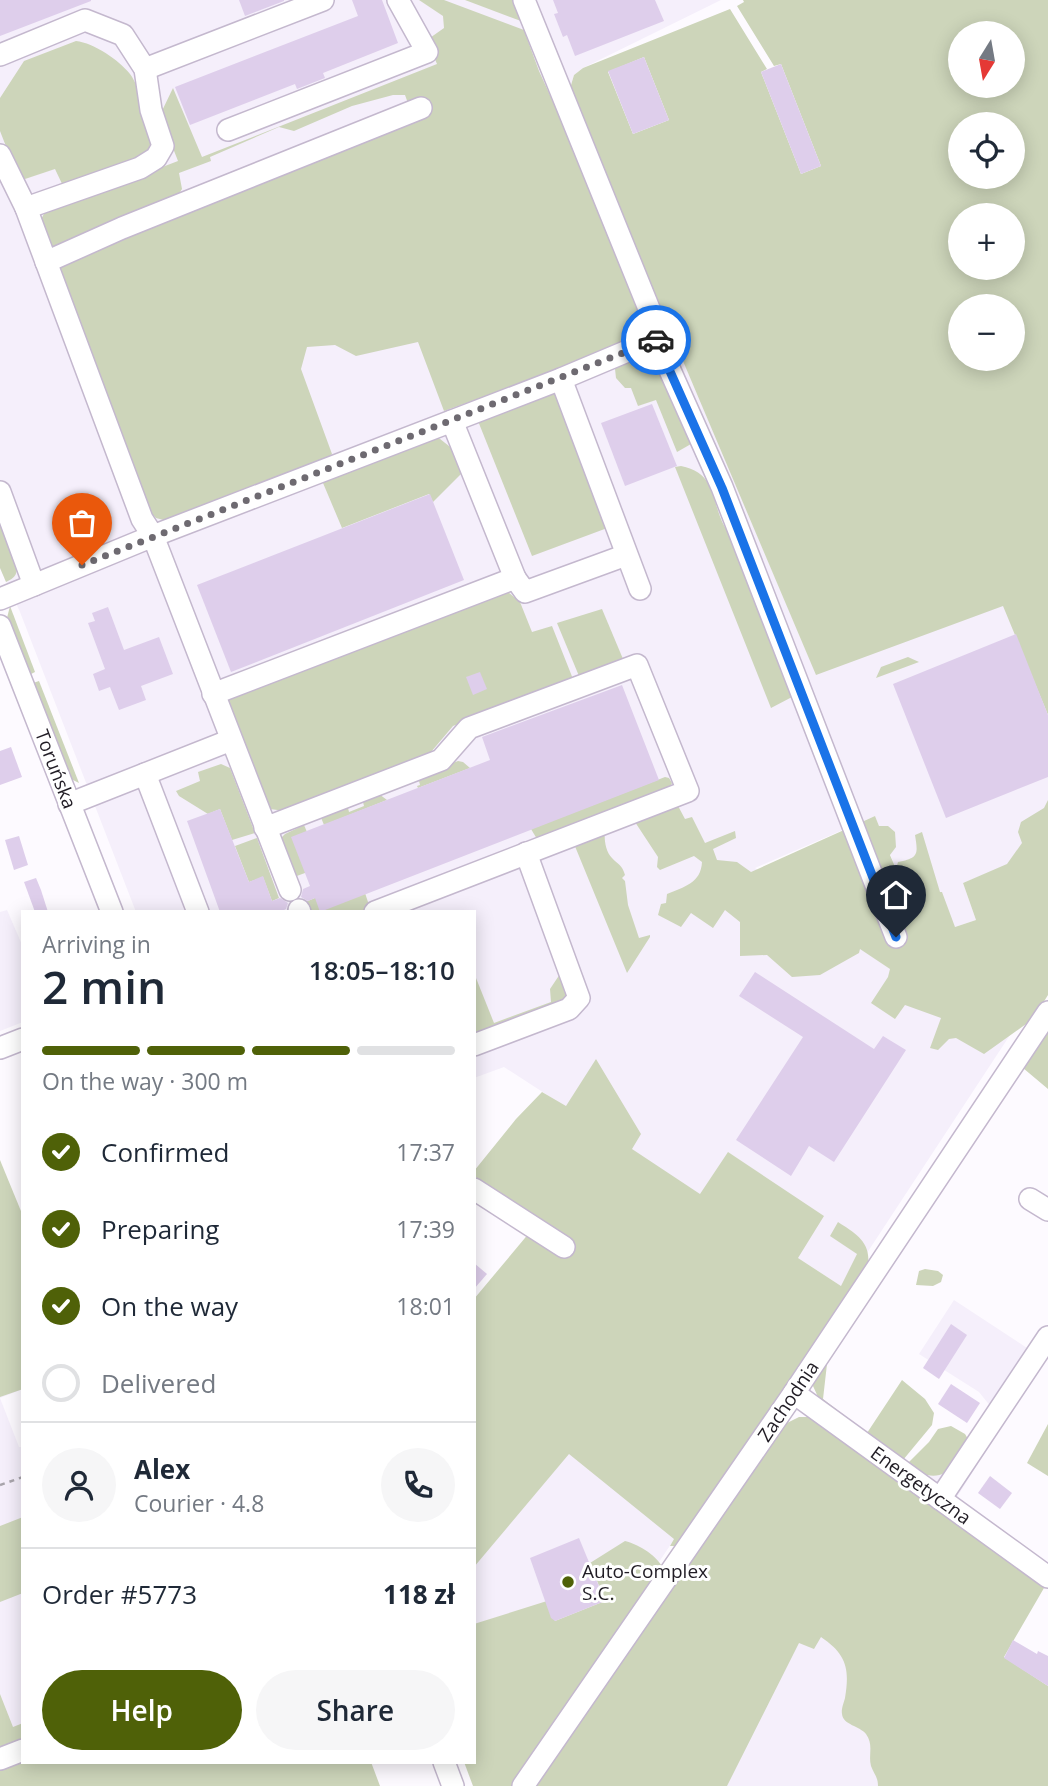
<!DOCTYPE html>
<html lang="en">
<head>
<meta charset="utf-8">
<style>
  body { margin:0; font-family:"Open Sans",sans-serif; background:#f6f6f7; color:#1f2937; height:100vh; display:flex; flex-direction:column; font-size:26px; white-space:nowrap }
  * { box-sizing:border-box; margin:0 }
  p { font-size:23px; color:#747a83 }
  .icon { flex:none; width:38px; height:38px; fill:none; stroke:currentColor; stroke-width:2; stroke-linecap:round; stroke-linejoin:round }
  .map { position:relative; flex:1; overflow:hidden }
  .drawer { position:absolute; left:21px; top:910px; width:455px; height:854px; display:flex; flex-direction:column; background:#fff; border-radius:0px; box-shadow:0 4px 18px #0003 }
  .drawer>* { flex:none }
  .needle { width:46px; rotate:191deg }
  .controls { position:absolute; left:948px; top:21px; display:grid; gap:14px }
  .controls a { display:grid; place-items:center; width:77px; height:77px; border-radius:50%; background:#fff; box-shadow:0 4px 18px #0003; font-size:35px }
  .pin { position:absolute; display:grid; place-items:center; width:60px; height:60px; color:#fff; margin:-72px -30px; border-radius:50% 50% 50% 0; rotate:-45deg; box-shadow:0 0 7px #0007 }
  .pin .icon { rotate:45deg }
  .courier { position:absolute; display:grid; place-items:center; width:70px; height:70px; margin:-35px; border:5px solid #1a73e8; border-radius:50%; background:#fff; color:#222; box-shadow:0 2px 9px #0007 }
  .head em { font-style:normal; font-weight:600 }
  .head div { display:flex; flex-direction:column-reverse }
  .head { display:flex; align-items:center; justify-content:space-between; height:119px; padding:0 21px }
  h1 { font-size:46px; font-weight:600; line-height:52px }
  .bar { display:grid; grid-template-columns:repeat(4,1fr); gap:10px 7px; align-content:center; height:84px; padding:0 21px }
  .bar i { height:9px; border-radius:5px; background:#e0e1e3 }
  .bar .selected { background:#4f6108 }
  .bar p { grid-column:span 4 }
  .line { display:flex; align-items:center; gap:18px; padding:0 21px; border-top:2px solid #e0e1e3 }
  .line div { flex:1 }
  .round { display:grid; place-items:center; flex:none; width:74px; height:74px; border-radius:37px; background:#f6f6f7 }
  ol { padding:0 21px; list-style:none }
  li { display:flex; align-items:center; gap:21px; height:77px }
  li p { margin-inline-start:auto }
  li .icon { padding:7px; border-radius:50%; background:#4f6108; color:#fff; stroke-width:4 }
  li:last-child { color:#747a83 }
  li i { width:38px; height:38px; border:4px solid #e0e1e3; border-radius:50% }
  .primary-button { display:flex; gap:14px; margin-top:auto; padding:14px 21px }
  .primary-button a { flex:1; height:80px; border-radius:42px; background:#4f6108; color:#fff; font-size:28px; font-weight:600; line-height:80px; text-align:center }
  .primary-button a+a { background:#f6f6f7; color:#1f2937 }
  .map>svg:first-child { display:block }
  .built { fill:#f5effb }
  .green { fill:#cdd5ba; fill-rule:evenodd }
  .building { fill:#deceeb }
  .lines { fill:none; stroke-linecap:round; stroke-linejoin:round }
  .minor-casing { stroke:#c4b8ce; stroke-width:24 }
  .path { stroke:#a9a5ac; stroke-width:2.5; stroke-dasharray:5 5; stroke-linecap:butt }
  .minor { stroke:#fff; stroke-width:21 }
  .done { stroke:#6e6a71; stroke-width:7; stroke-dasharray:0 12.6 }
  .route { stroke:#1a73e8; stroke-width:9 }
  .poi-dot { fill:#4f6108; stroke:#fff; stroke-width:2.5 }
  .labels { text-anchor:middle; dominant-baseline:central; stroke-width:6; stroke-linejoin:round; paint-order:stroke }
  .street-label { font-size:19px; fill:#211d25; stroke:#fff }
  .poi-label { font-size:19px; fill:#211d25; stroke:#fff; text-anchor:start }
</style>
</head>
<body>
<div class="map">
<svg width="1048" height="1786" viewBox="0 0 1048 1786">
  <rect width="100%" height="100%" fill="#fdfaff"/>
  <g class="built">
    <polygon points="0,0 721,0 583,68 574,75 569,92 816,674 1003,603 1048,715 1048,848 963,883 976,920 955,927 910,904 875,816 755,868 1010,1035 844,1288 504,1067 474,1078 474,912 136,912 20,612 0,568"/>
    <polygon points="7,910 23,947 23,1022 0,1031 0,912"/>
    <polygon points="0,1235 23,1286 23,1389 0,1398 19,1447 23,1447 23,1762 0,1786"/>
    <polygon points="954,1300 1044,1359 957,1497 921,1472 950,1466 991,1407 979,1392 919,1354"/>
    <polygon points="642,1361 747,1430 631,1604 474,1665 474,1558"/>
    <polygon points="824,1590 903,1786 725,1786"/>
  </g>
  <g class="green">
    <polygon points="419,0 444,0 524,30 539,71 639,290 644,314 632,321 636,336 576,364 444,411 418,342 356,356 335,345 307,347 301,369 332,454 329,458 171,522 156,518 149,511 60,270 62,262 409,106 405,95 393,95 352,106 294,131 279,127 210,157 211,161 179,173 182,189 174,202 51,250 40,221 45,212 178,161 160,115 173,88 202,157 437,64 427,40 444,28 443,16"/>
    <polygon points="465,0 514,0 521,21"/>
    <path d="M743 0H1048V715L1003 606 816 675 569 92 574 75 583 68 730 9 767 69 761 72 801 174 821 166 781 64 774 66 737 6 744 2ZM961 33H1013V86H961ZM644 57 669 120 633 134 608 72ZM961 124H1013V177H961ZM961 215H1013V268H961ZM961 306H1013V359H961Z"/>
    <path d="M76 41C94 43 119 60 130 74 140 87 157 138 148 151 139 166 82 181 64 188L55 169 25 179 18 177 0 131V98L24 61Z"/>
    <polygon points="649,353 657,359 692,441 691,444 677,452 656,400 638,406 631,388 625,388 616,378 615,369 619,363"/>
    <polygon points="557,392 610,527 532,556 478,421"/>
    <polygon points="435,435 454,450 462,473 433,502 429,494 342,528 323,483 324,480"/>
    <path d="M681 466C722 474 709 510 730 534L792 697 771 708 675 467Z"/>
    <path d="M0 523 17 566C17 576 14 578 6 582L0 568Z"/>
    <polygon points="508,592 520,602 532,632 552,626 573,679 453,726 431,752 285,811 270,809 263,800 223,702"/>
    <polygon points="10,606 35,672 31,674 7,618"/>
    <polygon points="602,609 623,659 579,676 557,623"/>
    <polygon points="908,657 919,662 876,678 881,667"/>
    <polygon points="39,681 79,783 71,779 33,683"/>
    <polygon points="458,761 463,762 470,768 418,788 417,786 420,785 419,781 415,782 414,778"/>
    <polygon points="221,764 230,768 255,833 232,840 220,809 208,814 179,796 176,791 200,781 198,772"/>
    <polygon points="665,777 669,778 672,783 668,792 537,839 531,829"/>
    <polygon points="379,794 387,800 324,825 320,815 347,804 349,812 364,806 362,798"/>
    <path d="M1048 800V995L1033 1019 984 1054 956 1038 949 1039 938 1050 930 1048 941 1018 905 1005 895 1019 871 1003 888 977 890 969 860 949 859 953 820 975 792 977 767 955 740 956V922L725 910 713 928 691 913 681 927 658 915 661 904 666 903 667 894C684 887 701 883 702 862L694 856 660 870 657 867 658 857 635 822 605 830C604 838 605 851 612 858 618 865 622 864 625 875L622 878 625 881 628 905 639 938 650 935V937L627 973 572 839 677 804 685 819 692 817 705 843 735 831 736 838 713 849 717 860 737 862 751 872 875 816 879 826H888L895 832 896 847 890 855 896 869 898 862C919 858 918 854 915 835L922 832 940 892H942L955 927 976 920 963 883 1007 864 1022 843 1018 832 1021 822 1044 808Z"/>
    <polygon points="304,825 307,832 305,873 294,877 281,838 285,834"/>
    <polygon points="257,838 279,898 272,901 263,877 249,882 235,846"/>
    <polygon points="365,893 370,908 360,912 306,912 303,903 315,898"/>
    <polygon points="536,895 570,993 562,1004 474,1038 474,973 494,1023 551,1002 550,989 560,974 531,897"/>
    <polygon points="1048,1021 1048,1089 1023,1068 827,1364 823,1399 867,1433 902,1380 925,1399 934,1413 932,1425 903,1460 818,1397 813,1386 814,1378"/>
    <path d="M596 1059 641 1134 632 1149 700 1194 728 1152 824 1216 798 1258 841 1286 857 1254 830 1236 838 1222C855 1233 871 1242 868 1264L679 1546H670L674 1539 569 1454 474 1567V1299L540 1220 474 1176V1171L516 1119 542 1092 566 1106Z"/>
    <polygon points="0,1160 23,1216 23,1389 0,1397"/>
    <polygon points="925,1269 938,1271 943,1275 941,1282 933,1286 916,1285 919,1271"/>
    <path d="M799 1417H810L1022 1567 1044 1588 1004 1657 1048 1686V1786H878C878 1777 874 1774 871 1766 868 1755 874 1745 866 1734 860 1726 843 1725 842 1714 841 1709 844 1702 845 1698 850 1668 846 1654 821 1637L814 1649 799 1643 727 1786H533L781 1426Z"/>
    <polygon points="1048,1424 1048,1476 1027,1463"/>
    <path d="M951 1426 965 1434 971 1444C961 1459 948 1480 927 1475 921 1474 913 1466 908 1463L929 1442 938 1429Z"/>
    <polygon points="23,1517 23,1593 0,1602 0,1526"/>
    <path d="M625 1541C640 1545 658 1556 664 1570L515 1786H473L464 1762H474V1624L547 1601 555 1621 605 1601 590 1563Z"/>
    <polygon points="0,1694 13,1727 23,1723 23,1746 0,1755"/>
    <polygon points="23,1758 23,1762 371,1762 380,1786 0,1786 0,1767"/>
  </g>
  <g class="building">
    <polygon points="0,0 91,0 91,1 0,36"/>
    <polygon points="239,0 284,0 284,1 245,16"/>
    <polygon points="352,0 382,0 398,43 323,73 325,78 297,89 295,84 190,125 175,87 358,16"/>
    <polygon points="553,0 655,0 664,21 575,56 567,35 563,37 554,14 558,13"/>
    <polygon points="644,57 669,120 633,134 608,71"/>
    <polygon points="781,64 821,166 801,174 761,72"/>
    <polygon points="652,404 677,466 625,486 601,423"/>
    <polygon points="430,494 464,580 231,672 197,585"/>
    <polygon points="108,607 124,650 159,637 173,674 141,686 146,700 119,710 110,687 99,691 93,674 105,669 88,623 95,621 92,613"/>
    <polygon points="1016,634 1048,715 1048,777 946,818 893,684"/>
    <polygon points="480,672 487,689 473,695 466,677"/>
    <polygon points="622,685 659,780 320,912 315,898 308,901 301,897 303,889 310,886 291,837 490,760 482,737"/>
    <polygon points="11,747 22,777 0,785 0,751"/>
    <polygon points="220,809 249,882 263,876 272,901 280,898 288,903 286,909 280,912 220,912 187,821"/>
    <polygon points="19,836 28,865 14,870 5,840"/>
    <polygon points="36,878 41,890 48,912 35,912 24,882"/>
    <polygon points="755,972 874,1049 883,1036 906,1050 834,1162 809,1146 791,1176 736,1140 803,1037 739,996"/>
    <polygon points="474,1263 487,1274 474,1289"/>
    <polygon points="951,1324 967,1335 939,1379 923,1368"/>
    <polygon points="951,1384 980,1403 967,1423 938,1404"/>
    <polygon points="990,1476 1012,1493 1000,1509 978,1493"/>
    <polygon points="579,1538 605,1601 555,1621 551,1618 530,1558"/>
    <polygon points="1013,1640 1037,1654 1038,1651 1048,1656 1048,1686 1004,1658"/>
  </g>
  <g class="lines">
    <g class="minor-casing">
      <g id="minor">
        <polyline points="524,0 652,316 656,339"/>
        <polyline points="0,55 85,20 123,35 145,69 151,110 163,146 156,158 140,168 26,208"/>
        <polyline points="145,69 323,0"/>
        <polyline points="228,130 427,52 398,0"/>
        <polyline points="0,155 26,208 142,519 153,536 290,890"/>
        <polyline points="46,262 122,228 421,108"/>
        <polyline points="561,379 640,589"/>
        <polyline points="0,492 34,585"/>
        <polyline points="515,578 525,592 618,558"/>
        <polyline points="0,599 153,536 561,379 656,339 722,487 896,937"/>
        <polyline points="0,626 112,912"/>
        <polyline points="213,694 515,578 452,421"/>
        <polyline points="145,774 198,912"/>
        <polyline points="69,804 231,740"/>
        <polyline points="265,828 441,760 469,728 637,665 688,791 375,912"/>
        <polyline points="299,910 300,912"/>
        <polyline points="474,1045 569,1009 579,998 526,853"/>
        <polyline points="0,1048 23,1039"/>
        <polyline points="474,1189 564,1247"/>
        <polyline points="1030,1199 1048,1210"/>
        <polyline points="794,1393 1048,1577"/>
        <polyline points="940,1499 1048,1337"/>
        <polyline points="0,1759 23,1750"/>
        <polyline points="444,1762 453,1786"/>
        <polyline points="523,1786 794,1393 1048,1012"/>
      </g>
    </g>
    <polyline class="path" points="0,1485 23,1477"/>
    <use href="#minor" class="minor"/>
  </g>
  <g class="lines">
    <polyline class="done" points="82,565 656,340"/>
    <polyline class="route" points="656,340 722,488 896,937"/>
  </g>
  <circle class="poi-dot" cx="568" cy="1582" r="7"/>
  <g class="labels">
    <g class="street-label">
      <text transform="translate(56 769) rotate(69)">Toruńska</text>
      <text transform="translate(788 1401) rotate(-56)">Zachodnia</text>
      <text transform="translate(921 1485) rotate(36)">Energetyczna</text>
    </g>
    <g class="poi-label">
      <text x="582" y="1571">Auto-Complex<tspan x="582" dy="22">S.C.</tspan></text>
    </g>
  </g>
</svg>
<div class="controls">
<a><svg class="needle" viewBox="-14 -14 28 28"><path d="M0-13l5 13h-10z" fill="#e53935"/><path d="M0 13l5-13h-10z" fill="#747a83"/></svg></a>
<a><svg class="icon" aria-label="locate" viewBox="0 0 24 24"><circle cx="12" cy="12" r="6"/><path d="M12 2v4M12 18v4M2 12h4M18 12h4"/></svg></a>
<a>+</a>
<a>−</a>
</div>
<div class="pin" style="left:82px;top:565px;background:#ea580c"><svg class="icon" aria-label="bag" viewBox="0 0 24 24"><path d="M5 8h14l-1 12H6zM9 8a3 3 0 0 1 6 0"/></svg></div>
<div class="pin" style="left:896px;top:937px;background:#1f2937"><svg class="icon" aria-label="home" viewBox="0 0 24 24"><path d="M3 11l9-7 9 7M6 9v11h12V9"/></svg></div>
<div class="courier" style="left:656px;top:340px"><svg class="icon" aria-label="car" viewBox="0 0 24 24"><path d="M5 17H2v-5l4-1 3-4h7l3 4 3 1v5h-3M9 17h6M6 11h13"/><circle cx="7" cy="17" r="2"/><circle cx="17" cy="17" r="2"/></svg></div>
<section class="drawer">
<div class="head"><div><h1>2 min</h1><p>Arriving in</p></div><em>18:05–18:10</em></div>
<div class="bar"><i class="selected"></i><i class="selected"></i><i class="selected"></i><i></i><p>On the way · 300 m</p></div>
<ol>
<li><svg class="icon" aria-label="check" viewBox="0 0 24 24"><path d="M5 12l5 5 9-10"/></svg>Confirmed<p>17:37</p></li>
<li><svg class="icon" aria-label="check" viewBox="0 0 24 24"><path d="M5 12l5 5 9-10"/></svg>Preparing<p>17:39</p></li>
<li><svg class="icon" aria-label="check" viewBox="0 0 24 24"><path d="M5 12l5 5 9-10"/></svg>On the way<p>18:01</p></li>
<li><i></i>Delivered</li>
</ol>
<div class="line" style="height:126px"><a class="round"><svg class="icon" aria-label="person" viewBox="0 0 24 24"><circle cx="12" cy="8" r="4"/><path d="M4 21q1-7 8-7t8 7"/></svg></a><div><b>Alex</b><p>Courier · 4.8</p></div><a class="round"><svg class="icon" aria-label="phone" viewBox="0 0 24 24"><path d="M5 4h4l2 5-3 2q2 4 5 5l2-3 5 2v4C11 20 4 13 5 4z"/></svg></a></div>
<div class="line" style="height:91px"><div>Order #5773</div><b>118 zł</b></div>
<div class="primary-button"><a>Help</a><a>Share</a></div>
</section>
</div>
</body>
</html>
